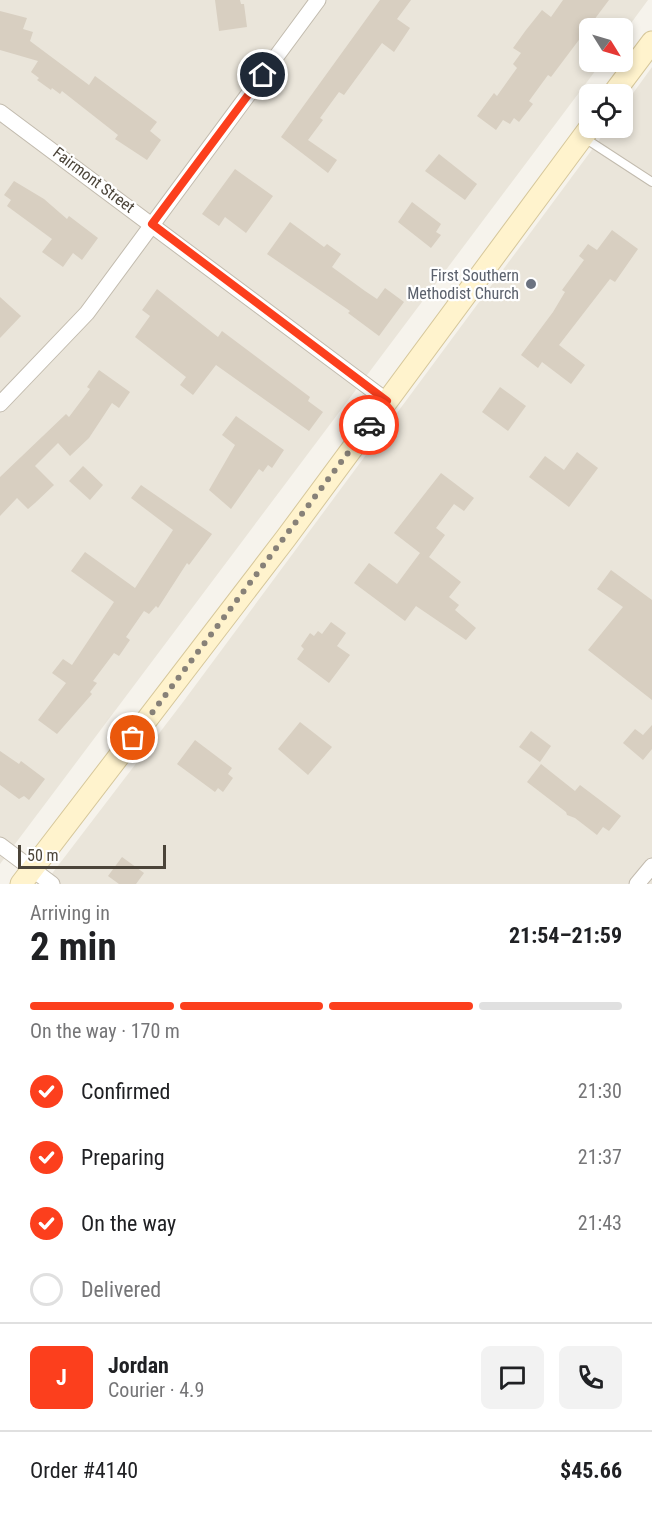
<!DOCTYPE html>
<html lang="en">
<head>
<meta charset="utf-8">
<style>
  body { margin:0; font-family:"Roboto Condensed",sans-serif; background:#f2f2f2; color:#202124; height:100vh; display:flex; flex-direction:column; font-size:22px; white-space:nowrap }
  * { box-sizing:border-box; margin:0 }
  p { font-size:20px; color:#757577 }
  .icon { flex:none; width:33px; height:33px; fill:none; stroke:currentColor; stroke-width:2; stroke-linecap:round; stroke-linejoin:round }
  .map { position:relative; height:884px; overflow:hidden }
  .drawer { display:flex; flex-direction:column; background:#fff; flex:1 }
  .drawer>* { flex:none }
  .needle { width:39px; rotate:127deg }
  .tools { position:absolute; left:579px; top:18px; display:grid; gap:12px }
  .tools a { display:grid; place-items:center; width:54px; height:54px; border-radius:9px; background:#fff; box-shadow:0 3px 9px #0003; font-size:30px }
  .scale { position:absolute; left:18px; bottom:15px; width:148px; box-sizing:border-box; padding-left:6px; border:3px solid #4b4439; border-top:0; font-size:16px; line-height:21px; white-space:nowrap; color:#4b4439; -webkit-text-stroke:4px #fff; paint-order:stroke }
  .pin { position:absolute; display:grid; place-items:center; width:51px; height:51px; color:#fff; margin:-26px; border:3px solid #fff; border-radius:50%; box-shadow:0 2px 6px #0007 }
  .courier { position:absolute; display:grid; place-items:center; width:60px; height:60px; margin:-30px; border:4px solid #fc3f1d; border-radius:50%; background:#fff; color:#222; box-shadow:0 2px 8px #0007 }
  .summary em { font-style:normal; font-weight:700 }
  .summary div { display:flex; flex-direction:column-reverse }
  .summary { display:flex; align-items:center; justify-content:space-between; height:102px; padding:0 30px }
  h1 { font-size:39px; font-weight:700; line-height:45px }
  .bar { display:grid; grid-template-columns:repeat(4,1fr); gap:9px 6px; align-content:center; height:72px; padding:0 30px }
  .bar i { height:8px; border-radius:4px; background:#e0e0e0 }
  .bar .active { background:#fc3f1d }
  .bar p { grid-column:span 4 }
  .line { display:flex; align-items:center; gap:15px; padding:0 30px; border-top:2px solid #e0e0e0 }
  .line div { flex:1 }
  .round { display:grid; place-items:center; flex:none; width:63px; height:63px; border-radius:9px; background:#f2f2f2 }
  ol { padding:0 30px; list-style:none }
  li { display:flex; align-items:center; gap:18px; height:66px }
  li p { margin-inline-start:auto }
  li .icon { padding:6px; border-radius:50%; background:#fc3f1d; color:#fff; stroke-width:4 }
  li:last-child { color:#757577 }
  li i { width:33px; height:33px; border:3px solid #e0e0e0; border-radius:50% }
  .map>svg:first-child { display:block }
  .residential { fill:#eae5da }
  .building { fill:#d8cfc1 }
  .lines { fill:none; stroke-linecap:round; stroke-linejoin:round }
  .lane-casing { stroke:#c2bbae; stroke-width:10 }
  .street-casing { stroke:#c2bbae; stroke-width:17 }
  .secondary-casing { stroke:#d6c79b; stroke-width:23 }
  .lane { stroke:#fff; stroke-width:8 }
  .street { stroke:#fff; stroke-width:15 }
  .secondary { stroke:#fff3cd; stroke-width:21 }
  .done { stroke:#878178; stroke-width:6; stroke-dasharray:0 10.8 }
  .route { stroke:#fc3f1d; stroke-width:8 }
  .worship-dot { fill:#6b7280; stroke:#fff; stroke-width:2 }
  .labels { text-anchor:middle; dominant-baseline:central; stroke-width:4.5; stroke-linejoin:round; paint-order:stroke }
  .street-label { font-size:16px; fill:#4b4439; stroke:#fff }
  .worship-label { font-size:16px; fill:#5b616d; stroke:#fff; text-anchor:end }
</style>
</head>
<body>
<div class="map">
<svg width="652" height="884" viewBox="0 0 652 884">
  <rect width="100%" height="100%" fill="#f6f3ec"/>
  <g class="residential">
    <polygon points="0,0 648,0 623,34 622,28 590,28 590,62 602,62 0,864"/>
    <polygon points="652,67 652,884 44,884 183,702 608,128 622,128 623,107"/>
  </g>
  <g class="building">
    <polygon points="215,0 240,0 241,4 244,4 247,27 219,31"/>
    <polygon points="380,0 411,0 397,19 410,28 394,52 382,43 344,95 339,92 320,118 323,120 308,140 337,160 328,173 281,137"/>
    <polygon points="563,0 609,0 551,77 548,75 529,101 533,104 519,122 514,118 510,124 503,120 496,130 477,116 494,93 497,96 517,68 513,64 521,53 513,48 526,30 542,10 551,17"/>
    <polygon points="0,11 27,18 23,29 33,32 30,41 89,85 95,76 157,122 150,131 161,140 147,160 115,139 118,135 62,91 60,94 52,88 51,90 37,80 39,78 31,72 38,61 0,50"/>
    <polygon points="439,154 477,184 465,200 425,171"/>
    <polygon points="235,169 273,196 246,233 225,217 219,226 202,214"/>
    <polygon points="14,181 44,199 67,219 69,216 98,238 82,260 73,253 63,267 42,252 52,239 7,206 11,200 4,195"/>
    <polygon points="412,202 441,224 436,232 441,235 431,248 398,222"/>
    <polygon points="290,222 324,247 327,244 341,254 332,267 365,291 377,299 385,288 404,302 379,336 348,313 350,311 267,254"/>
    <polygon points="612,230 638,249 615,282 610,279 559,345 585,365 571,384 542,362 538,368 521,355 553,312 565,292 562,290 584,260 579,256 588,244 597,250"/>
    <polygon points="157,289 218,337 222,331 310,397 308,401 323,412 309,431 216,365 193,395 180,385 186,377 135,337 150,316 142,310"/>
    <polygon points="0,297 21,316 0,338"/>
    <polygon points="99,370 130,392 119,408 112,403 89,438 70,456 58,443 35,466 54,485 35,503 28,509 17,498 0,516 0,477 66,414 69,417 90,389 87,387"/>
    <polygon points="500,387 526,406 508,431 482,412"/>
    <polygon points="236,416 284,450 272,468 268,465 263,472 259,469 231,509 209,490 235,445 222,435"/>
    <polygon points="577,452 598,468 569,507 529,477 545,456 564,470"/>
    <polygon points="83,466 103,485 90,500 69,481"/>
    <polygon points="441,473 474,498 464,511 454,504 436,528 445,535 429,557 461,582 449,597 459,605 455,610 476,628 466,640 416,606 405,621 354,583 369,563 397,584 420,553 394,533"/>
    <polygon points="141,485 212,534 189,565 187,563 158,608 156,606 149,614 144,611 126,637 130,640 119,656 114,653 93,681 97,683 90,692 92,694 57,734 38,720 66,683 52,673 63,659 72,665 114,602 71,571 85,552 135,588 173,530 131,498"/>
    <polygon points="611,570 652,600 652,700 588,650 623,607 597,589"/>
    <polygon points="331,622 346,633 337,646 350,655 329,683 297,659 304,649 301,646 310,633 314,636 318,631 322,634"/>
    <polygon points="300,722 332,747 308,775 278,749"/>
    <polygon points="652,725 652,749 643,760 623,743 635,729 643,735"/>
    <polygon points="531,731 551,746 540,762 519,747"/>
    <polygon points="195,740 232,768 228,774 233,778 223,792 218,788 215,792 177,764"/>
    <polygon points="0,751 19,764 21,761 45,779 29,800 24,796 19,799 0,785"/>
    <polygon points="541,764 575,791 580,785 621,816 609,831 603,827 597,835 575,818 567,815 566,812 527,782"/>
    <polygon points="122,857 144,873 136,884 119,884 108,876"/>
  </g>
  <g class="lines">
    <g class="lane-casing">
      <polyline id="lane" points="583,137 652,182"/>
    </g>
    <g class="street-casing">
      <g id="street">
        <polyline points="0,112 387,401"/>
        <polyline points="0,404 87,313 318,0"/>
        <polyline points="0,845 52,884"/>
        <polyline points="637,884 652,866"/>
      </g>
    </g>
    <g class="secondary-casing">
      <g id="secondary">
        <polyline points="613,94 652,42"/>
        <polyline points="21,884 286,538 590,127"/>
      </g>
    </g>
    <use href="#lane" class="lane"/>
    <use href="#street" class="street"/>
    <use href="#secondary" class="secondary"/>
  </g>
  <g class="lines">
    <polyline class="done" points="133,738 369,425"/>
    <polyline class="route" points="263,75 152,224 387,401 369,425"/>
  </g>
  <circle class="worship-dot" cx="531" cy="284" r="6"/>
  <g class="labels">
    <g class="street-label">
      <text transform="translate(94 180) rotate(37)">Fairmont Street</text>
    </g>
    <g class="worship-label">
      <text x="519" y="275">First Southern<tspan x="519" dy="18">Methodist Church</tspan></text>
    </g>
  </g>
</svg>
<div class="tools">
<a><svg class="needle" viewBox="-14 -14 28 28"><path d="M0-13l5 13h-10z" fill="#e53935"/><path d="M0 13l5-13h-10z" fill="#757577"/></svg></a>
<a><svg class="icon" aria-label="locate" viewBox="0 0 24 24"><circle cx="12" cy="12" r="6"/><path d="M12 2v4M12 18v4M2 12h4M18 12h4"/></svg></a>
</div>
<div class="scale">50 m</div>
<div class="pin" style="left:133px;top:738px;background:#ea580c"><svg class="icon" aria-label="bag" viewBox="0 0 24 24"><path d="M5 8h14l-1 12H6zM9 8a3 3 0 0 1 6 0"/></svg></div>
<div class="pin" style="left:263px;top:75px;background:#1f2937"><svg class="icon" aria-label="home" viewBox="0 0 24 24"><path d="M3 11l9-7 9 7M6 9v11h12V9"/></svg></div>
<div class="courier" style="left:369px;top:425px"><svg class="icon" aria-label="car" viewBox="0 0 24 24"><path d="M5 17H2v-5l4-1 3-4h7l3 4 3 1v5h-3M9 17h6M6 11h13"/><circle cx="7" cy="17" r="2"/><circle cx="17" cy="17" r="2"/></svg></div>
</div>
<section class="drawer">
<div class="summary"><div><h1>2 min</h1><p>Arriving in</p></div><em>21:54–21:59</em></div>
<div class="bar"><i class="active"></i><i class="active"></i><i class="active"></i><i></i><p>On the way · 170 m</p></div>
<ol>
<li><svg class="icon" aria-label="check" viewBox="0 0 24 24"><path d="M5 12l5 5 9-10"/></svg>Confirmed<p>21:30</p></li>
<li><svg class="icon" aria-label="check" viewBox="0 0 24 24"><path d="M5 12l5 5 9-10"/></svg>Preparing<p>21:37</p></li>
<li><svg class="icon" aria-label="check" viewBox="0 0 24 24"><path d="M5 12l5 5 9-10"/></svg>On the way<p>21:43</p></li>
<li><i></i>Delivered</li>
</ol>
<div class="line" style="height:108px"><b class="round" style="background:#fc3f1d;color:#fff">J</b><div><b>Jordan</b><p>Courier · 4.9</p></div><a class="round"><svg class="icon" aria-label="chat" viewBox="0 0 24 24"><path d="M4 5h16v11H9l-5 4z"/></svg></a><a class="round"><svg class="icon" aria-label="phone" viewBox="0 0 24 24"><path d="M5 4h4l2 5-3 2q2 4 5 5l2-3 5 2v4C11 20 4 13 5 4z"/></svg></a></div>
<div class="line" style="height:78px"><div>Order #4140</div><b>$45.66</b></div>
</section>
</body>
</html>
